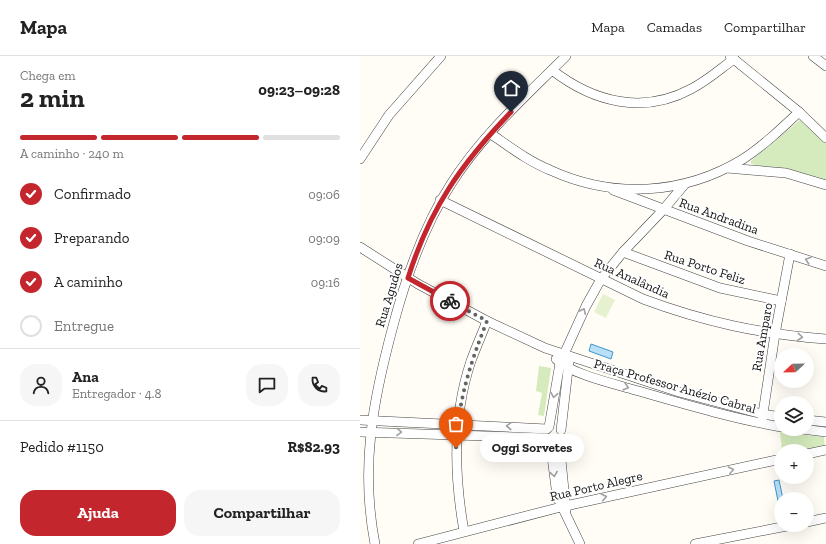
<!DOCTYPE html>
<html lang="pt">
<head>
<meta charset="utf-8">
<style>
  body { margin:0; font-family:"Zilla Slab",serif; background:#f6f6f6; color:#222; height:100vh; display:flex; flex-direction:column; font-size:15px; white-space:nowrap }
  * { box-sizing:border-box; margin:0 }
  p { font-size:13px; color:#767676 }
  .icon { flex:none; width:22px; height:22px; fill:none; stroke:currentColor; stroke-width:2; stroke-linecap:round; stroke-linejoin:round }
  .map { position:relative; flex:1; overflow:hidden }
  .side { display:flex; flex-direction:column; background:#fff; width:360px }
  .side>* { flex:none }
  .needle { width:26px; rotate:248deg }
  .buttons { position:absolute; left:414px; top:292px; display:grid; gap:8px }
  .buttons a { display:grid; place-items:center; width:40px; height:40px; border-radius:50%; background:#fff; box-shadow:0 4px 16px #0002; font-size:20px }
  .pin { position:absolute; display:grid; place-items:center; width:34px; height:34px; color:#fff; margin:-41px -17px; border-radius:50% 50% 50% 0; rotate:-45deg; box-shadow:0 0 4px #0007 }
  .pin .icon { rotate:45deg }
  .courier { position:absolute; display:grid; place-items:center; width:40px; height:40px; margin:-20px; border:3px solid #c4262e; border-radius:50%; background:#fff; color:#222; box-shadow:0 1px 5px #0007 }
  .bubble { position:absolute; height:28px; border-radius:14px; background:#fff; box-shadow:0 4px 16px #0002; font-size:13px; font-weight:700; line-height:28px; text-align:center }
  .overview em { font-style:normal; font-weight:700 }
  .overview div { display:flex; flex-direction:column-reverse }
  .overview { display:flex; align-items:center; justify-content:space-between; height:68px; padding:0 20px }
  h1 { font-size:26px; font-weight:700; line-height:30px }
  .bar { display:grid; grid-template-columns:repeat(4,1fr); gap:6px 4px; align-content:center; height:48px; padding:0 20px }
  .bar i { height:5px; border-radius:3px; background:#e0e0e0 }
  .bar .current { background:#c4262e }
  .bar p { grid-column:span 4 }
  .line { display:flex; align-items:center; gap:10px; padding:0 20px; border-top:1px solid #e0e0e0 }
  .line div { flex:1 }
  .round { display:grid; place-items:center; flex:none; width:42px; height:42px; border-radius:16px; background:#f6f6f6 }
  ol { padding:0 20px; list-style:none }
  li { display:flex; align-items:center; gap:12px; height:44px }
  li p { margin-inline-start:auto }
  li .icon { padding:4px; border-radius:50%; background:#c4262e; color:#fff; stroke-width:4 }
  li:last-child { color:#767676 }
  li i { width:22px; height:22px; border:2px solid #e0e0e0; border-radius:50% }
  .cta { display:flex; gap:8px; margin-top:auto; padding:8px 20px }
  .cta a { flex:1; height:46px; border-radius:16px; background:#c4262e; color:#fff; font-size:16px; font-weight:700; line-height:46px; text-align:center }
  .cta a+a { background:#f6f6f6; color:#222 }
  header { display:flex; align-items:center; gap:24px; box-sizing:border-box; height:56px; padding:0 20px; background:#fff; border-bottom:1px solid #e0e0e0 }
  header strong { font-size:19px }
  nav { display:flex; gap:22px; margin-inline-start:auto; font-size:14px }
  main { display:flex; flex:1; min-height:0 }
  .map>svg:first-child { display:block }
  .green { fill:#d5ebbd }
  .pitch { fill:#e6f2cf }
  .water { fill:#b9e0f7; stroke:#3f96cf }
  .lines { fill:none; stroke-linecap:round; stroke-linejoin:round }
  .minor-casing { stroke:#444; stroke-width:10 }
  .minor { stroke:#fff; stroke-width:9 }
  .oneway { stroke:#a0a0a0 }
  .done { stroke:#646461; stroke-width:4; stroke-dasharray:0 7.2 }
  .route { stroke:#c4262e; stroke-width:5 }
  .labels { text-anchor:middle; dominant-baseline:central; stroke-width:4; stroke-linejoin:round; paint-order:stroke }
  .street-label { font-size:13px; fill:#111; stroke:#fff }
</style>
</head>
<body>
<header>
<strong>Mapa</strong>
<nav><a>Mapa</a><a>Camadas</a><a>Compartilhar</a></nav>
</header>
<main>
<section class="side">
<div class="overview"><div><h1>2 min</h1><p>Chega em</p></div><em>09:23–09:28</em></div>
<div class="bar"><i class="current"></i><i class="current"></i><i class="current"></i><i></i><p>A caminho · 240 m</p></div>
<ol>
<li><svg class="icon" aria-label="check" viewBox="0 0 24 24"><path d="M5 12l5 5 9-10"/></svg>Confirmado<p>09:06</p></li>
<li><svg class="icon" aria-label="check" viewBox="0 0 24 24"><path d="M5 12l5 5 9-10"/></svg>Preparando<p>09:09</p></li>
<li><svg class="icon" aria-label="check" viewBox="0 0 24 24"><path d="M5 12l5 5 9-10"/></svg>A caminho<p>09:16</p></li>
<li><i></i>Entregue</li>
</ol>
<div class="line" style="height:72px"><a class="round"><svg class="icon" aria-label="person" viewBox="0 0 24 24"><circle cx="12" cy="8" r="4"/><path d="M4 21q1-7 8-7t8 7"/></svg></a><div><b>Ana</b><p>Entregador · 4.8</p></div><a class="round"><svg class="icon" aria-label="chat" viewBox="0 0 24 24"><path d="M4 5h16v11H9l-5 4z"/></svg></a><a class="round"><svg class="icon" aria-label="phone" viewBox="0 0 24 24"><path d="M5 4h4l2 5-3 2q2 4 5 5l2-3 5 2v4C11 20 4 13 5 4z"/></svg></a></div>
<div class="line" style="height:52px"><div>Pedido #1150</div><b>R$82.93</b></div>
<div class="cta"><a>Ajuda</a><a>Compartilhar</a></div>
</section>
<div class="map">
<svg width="466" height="488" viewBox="0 0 466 488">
  <rect width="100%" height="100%" fill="#fffdf5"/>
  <g class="green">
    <polygon points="441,63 466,87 466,126 460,122 391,108 391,105"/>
    <polygon points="179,310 191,312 184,360 178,359 182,337 176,335"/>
    <polygon points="420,376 464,381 465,392 447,395 422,395"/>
  </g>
  <polygon class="pitch" points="243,238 255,244 246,262 234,256"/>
  <g class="water">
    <polygon points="231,288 253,296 251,303 229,295"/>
    <polygon points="419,424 423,443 421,443 421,450 419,450 414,425"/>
  </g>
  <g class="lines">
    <g class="minor-casing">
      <g id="minor">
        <polyline points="370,0 439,56 466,82"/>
        <polyline points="453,0 466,10"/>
        <path d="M192 14C233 46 283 59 331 33 347 25 360 13 374 3"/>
        <path d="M131 78C150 91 168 105 190 114 253 143 324 139 383 103 403 90 421 73 439 56"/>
        <polyline points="0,103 29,59 81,0"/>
        <polyline points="367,112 426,117 466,129"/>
        <polyline points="253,134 388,185 466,210"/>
        <path d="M80 144 283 243C345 266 400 278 466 283"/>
        <polyline points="0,191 58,228 127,265 185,292 319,336 402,358 421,361"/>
        <polyline points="263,196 360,232 421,245"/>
        <path d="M196 303C210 318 255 328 275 334 324 348 371 362 421 371"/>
        <polyline points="0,364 187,373"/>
        <polyline points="402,364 415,278 430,198"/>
        <polyline points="447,364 466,366"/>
        <polyline points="189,371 200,307 226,250 241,223 263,196 303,154 324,129"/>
        <polyline points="442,373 466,376"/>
        <polyline points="201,374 209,305"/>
        <polyline points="0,376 187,382"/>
        <polyline points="199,384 206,454"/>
        <polyline points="190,385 197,440 220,488"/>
        <polyline points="447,398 466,394"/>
        <polyline points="447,466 466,462"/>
        <path d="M104 475C94 419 92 361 111 305 116 291 122 278 127 265"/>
        <path d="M15 488C0 411 13 344 33 270 46 221 63 171 91 128 121 80 166 40 206 0"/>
        <polyline points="58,488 201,451 421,403"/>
        <polyline points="335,488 432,469"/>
      </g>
    </g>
    <use href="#minor" class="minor"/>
  </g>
  <defs><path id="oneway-chevron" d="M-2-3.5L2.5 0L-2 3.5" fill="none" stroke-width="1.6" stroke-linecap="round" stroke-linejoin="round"/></defs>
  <g class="oneway">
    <use href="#oneway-chevron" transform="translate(448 204) rotate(-162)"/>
    <use href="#oneway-chevron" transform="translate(223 255) rotate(-65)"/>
    <use href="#oneway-chevron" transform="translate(440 281) rotate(6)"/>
    <use href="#oneway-chevron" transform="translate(266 331) rotate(16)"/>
    <use href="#oneway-chevron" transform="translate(194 339) rotate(99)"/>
    <use href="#oneway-chevron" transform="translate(149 370) rotate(-177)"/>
    <use href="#oneway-chevron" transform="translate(39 376) rotate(2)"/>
    <use href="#oneway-chevron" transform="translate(371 414) rotate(-12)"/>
    <use href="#oneway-chevron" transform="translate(194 418) rotate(81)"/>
    <use href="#oneway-chevron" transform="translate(244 441) rotate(-12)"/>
  </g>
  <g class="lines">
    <path class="done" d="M90 245 127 265C110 308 98 345 96 392"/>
    <path class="route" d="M90 245 48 222C70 152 101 108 151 56"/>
  </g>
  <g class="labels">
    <g class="street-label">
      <text transform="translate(359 160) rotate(20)">Rua Andradina</text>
      <text transform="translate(345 211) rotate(18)">Rua Porto Feliz</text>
      <text transform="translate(272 222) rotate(24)">Rua Analândia</text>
      <text transform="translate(29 239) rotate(-73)">Rua Agudos</text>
      <text transform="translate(402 281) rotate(-80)">Rua Amparo</text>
      <text transform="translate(315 330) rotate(16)">Praça Professor Anézio Cabral</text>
      <text transform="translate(236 430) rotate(-13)">Rua Porto Alegre</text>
    </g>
  </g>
</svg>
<div class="buttons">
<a><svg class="needle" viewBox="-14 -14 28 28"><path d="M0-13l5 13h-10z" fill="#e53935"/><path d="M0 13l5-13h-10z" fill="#767676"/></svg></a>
<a><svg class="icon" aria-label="layers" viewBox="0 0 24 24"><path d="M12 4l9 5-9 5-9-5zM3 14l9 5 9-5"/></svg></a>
<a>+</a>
<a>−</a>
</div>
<div class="pin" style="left:96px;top:392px;background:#ea580c"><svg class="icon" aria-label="bag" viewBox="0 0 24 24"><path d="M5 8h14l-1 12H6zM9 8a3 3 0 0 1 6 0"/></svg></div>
<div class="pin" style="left:151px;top:56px;background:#1f2937"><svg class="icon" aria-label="home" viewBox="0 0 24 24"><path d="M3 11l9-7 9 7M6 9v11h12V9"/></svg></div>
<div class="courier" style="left:90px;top:245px"><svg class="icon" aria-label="bike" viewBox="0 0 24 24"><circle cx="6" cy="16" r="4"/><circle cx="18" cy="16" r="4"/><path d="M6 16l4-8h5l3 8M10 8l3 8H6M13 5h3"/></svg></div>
<div class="bubble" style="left:120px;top:378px;width:104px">Oggi Sorvetes</div>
</div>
</main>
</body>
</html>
